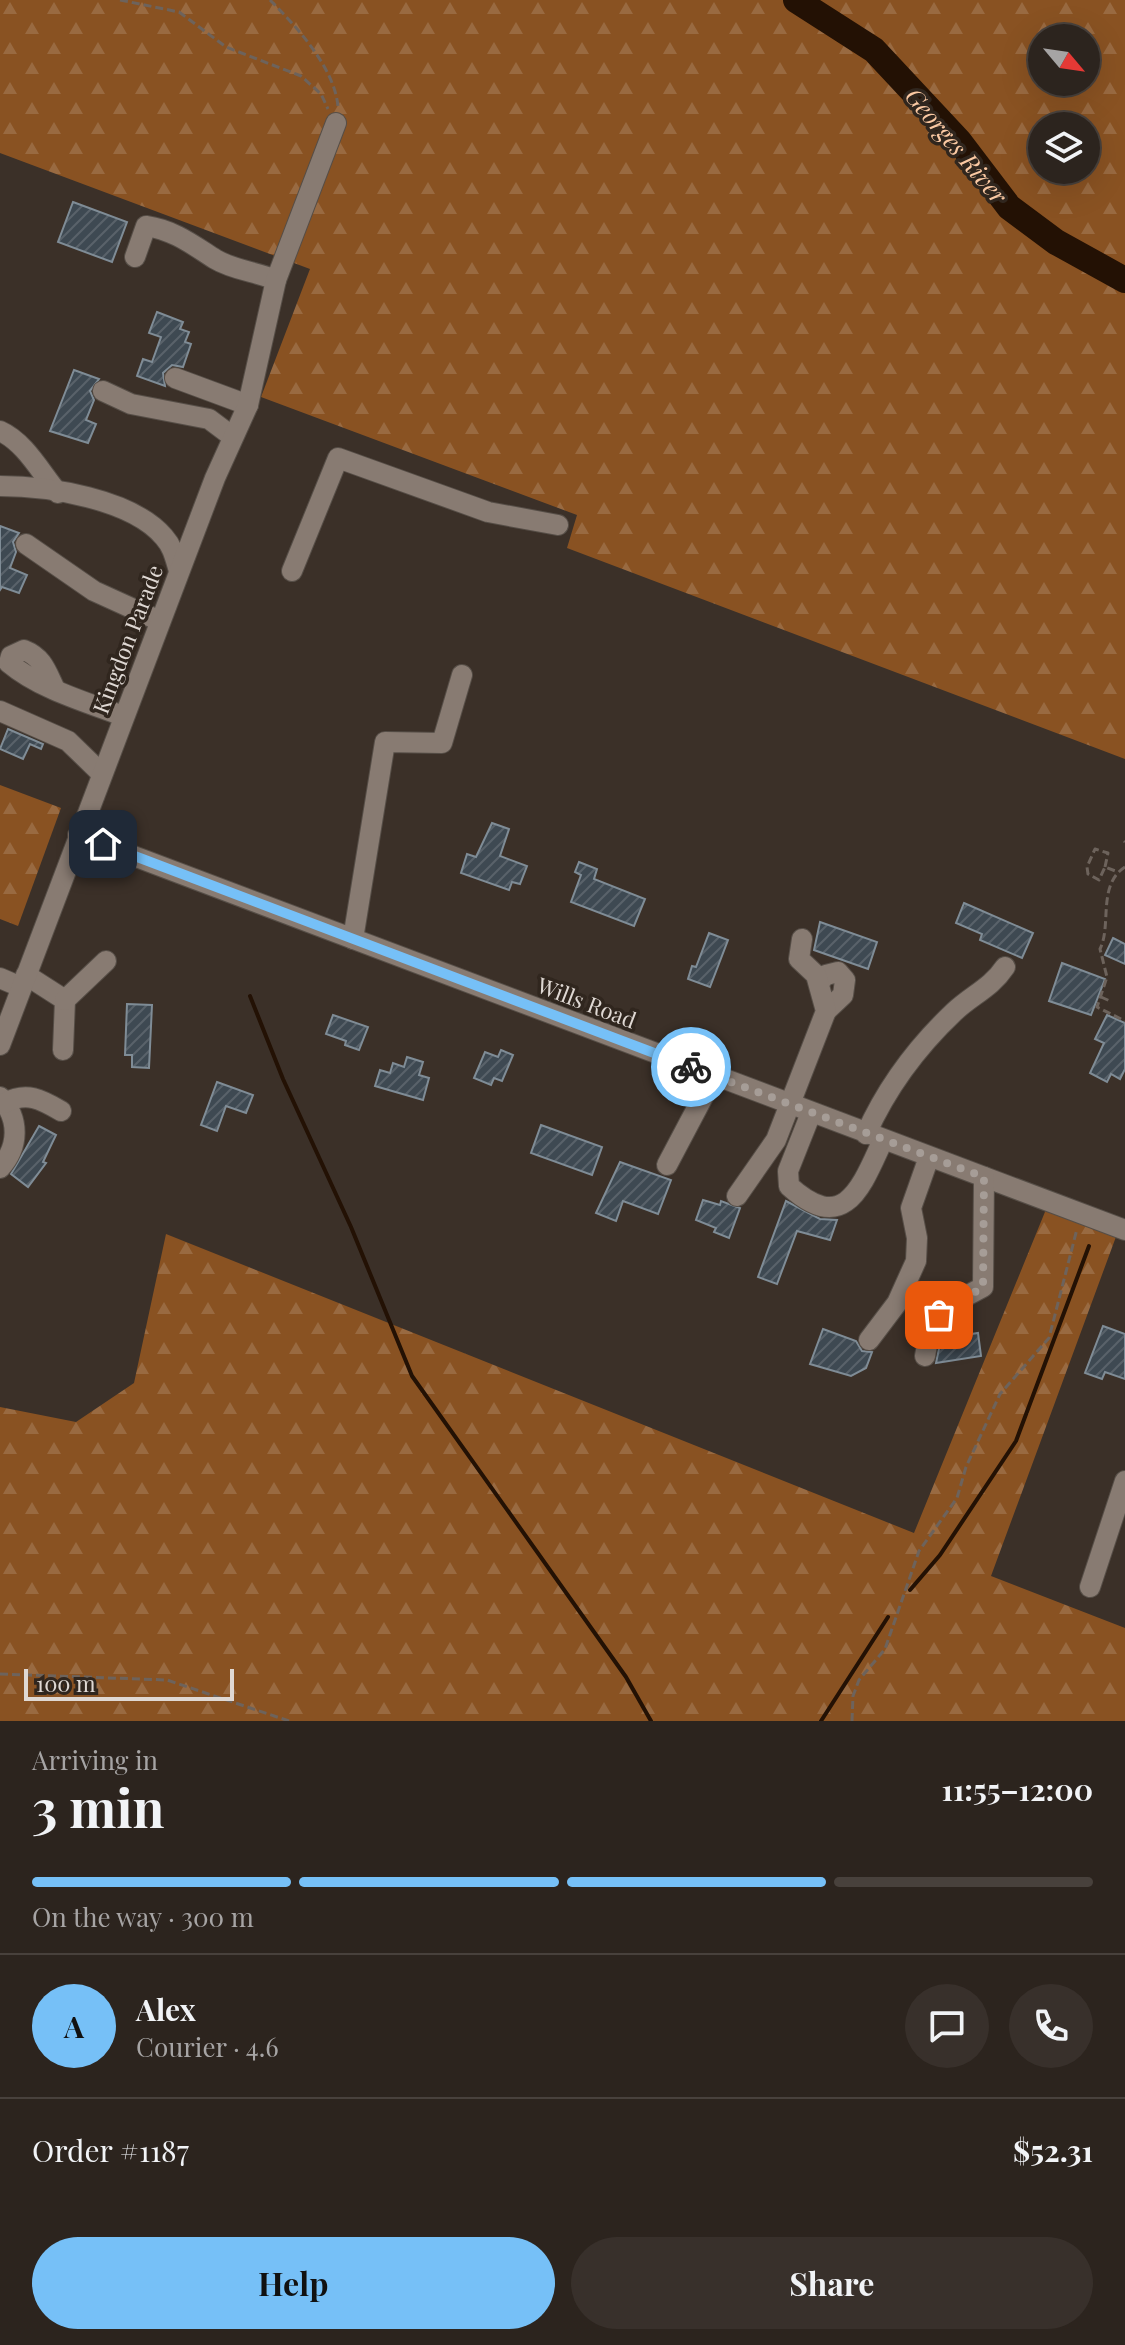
<!DOCTYPE html>
<html lang="en">
<head>
<meta charset="utf-8">
<style>
  body { margin:0; font-family:"Playfair Display",serif; background:#38302b; color:#f1f3f6; height:100vh; display:flex; flex-direction:column; font-size:30px; white-space:nowrap }
  * { box-sizing:border-box; margin:0 }
  p { font-size:26px; color:#a6a4a4 }
  .icon { flex:none; width:44px; height:44px; fill:none; stroke:currentColor; stroke-width:2; stroke-linecap:round; stroke-linejoin:round }
  .map { position:relative; height:1721px; overflow:hidden }
  .panel { display:flex; flex-direction:column; background:#2c241e; flex:1 }
  .panel>* { flex:none }
  .needle { width:52px; rotate:119deg }
  .tools { position:absolute; left:1028px; top:24px; display:grid; gap:16px }
  .tools a { display:grid; place-items:center; width:72px; height:72px; border-radius:50%; background:#2c241e; box-shadow:0 8px 32px #0002,0 0 0 2px #48413c; font-size:40px }
  .scale { position:absolute; left:24px; bottom:20px; width:210px; box-sizing:border-box; padding-left:8px; border:4px solid #dfd8d3; border-top:0; font-size:22px; line-height:28px; white-space:nowrap; color:#dfd8d3; -webkit-text-stroke:6px #30261e; paint-order:stroke }
  .pin { position:absolute; display:grid; place-items:center; width:68px; height:68px; color:#fff; margin:-34px; border-radius:16px; box-shadow:0 4px 12px #0006 }
  .courier { position:absolute; display:grid; place-items:center; width:80px; height:80px; margin:-40px; border:6px solid #76c0f7; border-radius:50%; background:#fff; color:#222; box-shadow:0 2px 10px #0007 }
  .summary em { font-style:normal; font-weight:700 }
  .summary div { display:flex; flex-direction:column-reverse }
  .summary { display:flex; align-items:center; justify-content:space-between; height:136px; padding:0 32px }
  h1 { font-size:52px; font-weight:700; line-height:60px }
  .bar { display:grid; grid-template-columns:repeat(4,1fr); gap:12px 8px; align-content:center; height:96px; padding:0 32px }
  .bar i { height:10px; border-radius:6px; background:#48413c }
  .bar .selected { background:#76c0f7 }
  .bar p { grid-column:span 4 }
  .line { display:flex; align-items:center; gap:20px; padding:0 32px; border-top:2px solid #48413c }
  .line div { flex:1 }
  .round { display:grid; place-items:center; flex:none; width:84px; height:84px; border-radius:42px; background:#38302b }
  .cta { display:flex; gap:16px; margin-top:auto; padding:16px 32px }
  .cta a { flex:1; height:92px; border-radius:48px; background:#76c0f7; color:#111; font-size:32px; font-weight:700; line-height:92px; text-align:center }
  .cta a+a { background:#38302b; color:#f1f3f6 }
  .map>svg:first-child { display:block }
  .forest { fill:url(#forest-firs); fill-rule:evenodd }
  .lines { fill:none; stroke-linecap:round; stroke-linejoin:round }
  .stream { stroke:#231104; stroke-width:4 }
  .river { stroke:#231104; stroke-width:26 }
  .building { fill:url(#building-hatch); stroke:#7f8c96; stroke-width:2 }
  .minor-casing { stroke:#564e47; stroke-width:22 }
  .path { stroke:#6d635c; stroke-width:3; stroke-dasharray:8 4; stroke-linecap:butt }
  .minor { stroke:#887b72; stroke-width:20 }
  .done { stroke:#a69d97; stroke-width:8; stroke-dasharray:0 14.4 }
  .route { stroke:#76c0f7; stroke-width:10 }
  .labels { text-anchor:middle; dominant-baseline:central; stroke-width:7; stroke-linejoin:round; paint-order:stroke }
  .street-label { font-size:22px; fill:#dfd8d3; stroke:#30261e }
  .water-label { font-size:24px; font-style:italic; fill:#fbc9a3; stroke:#30261e }
</style>
</head>
<body>
<div class="map">
<svg width="1125" height="1721" viewBox="0 0 1125 1721">
  <defs>
    <pattern id="forest-firs" width="22" height="20" patternUnits="userSpaceOnUse" patternTransform="scale(2)"><rect width="22" height="20" fill="#895222"/><path d="M5 1l3.5 6h-7zM16 11l3.5 6h-7z" fill="#996a41"/></pattern>
    <pattern id="building-hatch" width="6" height="6" patternUnits="userSpaceOnUse" patternTransform="scale(2)"><rect width="6" height="6" fill="#3e4952"/><path d="M-1 1l2-2M0 6l6-6M5 7l2-2" fill="none" stroke="#59626a"/></pattern>
  </defs>
  <rect width="100%" height="100%" fill="#3b3028"/>
  <g class="forest">
    <path d="M0 0H1125V759L567 548 577 515 261 397 310 269 0 153ZM1042 38H1086V82H1042ZM1042 126H1086V170H1042Z"/>
    <polygon points="0,785 61,808 18,926 0,919"/>
    <polygon points="1047,1207 1117,1234 991,1576 1125,1628 1125,1721 0,1721 0,1407 76,1422 134,1383 166,1234 914,1533"/>
  </g>
  <g class="lines">
    <g class="stream">
      <polyline points="250,996 283,1079 351,1227 412,1376 626,1677 651,1721"/>
      <polyline points="910,1590 940,1555 1016,1441 1089,1246"/>
      <polyline points="821,1721 888,1617"/>
    </g>
    <polyline class="river" points="796,0 874,50 959,141 1009,207 1056,242 1125,280"/>
  </g>
  <g class="building">
    <polygon points="73,202 127,222 112,262 58,242"/>
    <polygon points="157,312 183,322 180,329 189,332 185,342 191,344 183,367 172,365 163,373 165,386 137,376 143,359 152,362 161,337 149,333"/>
    <polygon points="74,370 99,379 90,391 94,400 86,420 96,424 88,443 50,431"/>
    <polygon points="0,526 19,533 13,542 16,552 10,568 27,575 19,593 2,587 0,590"/>
    <polygon points="8,729 43,744 41,749 30,744 23,759 0,749"/>
    <polygon points="492,823 509,829 500,856 527,866 520,884 512,882 509,890 461,873 467,854 476,857"/>
    <polygon points="579,862 597,869 594,879 645,899 634,926 571,902 581,875 575,872"/>
    <polygon points="964,903 1033,933 1022,958 980,940 982,934 956,923"/>
    <polygon points="820,922 877,942 868,969 814,950"/>
    <polygon points="709,933 728,940 710,987 688,979 692,966 696,967"/>
    <polygon points="1113,938 1125,944 1125,964 1105,955"/>
    <polygon points="1062,963 1105,979 1091,1015 1049,1001"/>
    <polygon points="127,1004 152,1005 149,1068 132,1067 132,1055 125,1055"/>
    <polygon points="333,1015 368,1027 359,1050 345,1045 346,1041 326,1034"/>
    <polygon points="1107,1015 1125,1023 1125,1069 1120,1079 1111,1074 1107,1082 1090,1073 1104,1043 1095,1039"/>
    <polygon points="501,1050 513,1055 502,1081 494,1078 491,1085 474,1078 485,1052 498,1057"/>
    <polygon points="407,1057 423,1062 419,1075 429,1078 423,1100 375,1086 380,1070 390,1073 393,1063 404,1067"/>
    <polygon points="217,1082 253,1095 246,1113 226,1106 217,1131 201,1125"/>
    <polygon points="541,1125 602,1147 592,1175 531,1153"/>
    <polygon points="39,1126 56,1135 43,1162 46,1163 28,1187 11,1174"/>
    <polygon points="620,1162 671,1180 658,1214 623,1201 616,1221 596,1213"/>
    <polygon points="703,1200 720,1205 721,1201 740,1208 729,1238 714,1232 716,1228 696,1220"/>
    <polygon points="786,1201 820,1219 837,1220 830,1240 797,1231 777,1284 758,1277"/>
    <polygon points="1103,1326 1125,1334 1125,1379 1105,1372 1102,1379 1085,1373"/>
    <polygon points="823,1329 856,1341 862,1351 872,1352 866,1368 851,1376 810,1364"/>
    <polygon points="978,1333 981,1356 936,1363 941,1339"/>
  </g>
  <g class="lines">
    <g class="minor-casing">
      <g id="minor">
        <path d="M135 257 146 226C174 230 193 245 215 259 233 270 257 272 276 280"/>
        <polyline points="175,378 248,405"/>
        <polyline points="103,391 131,404 209,419 233,437"/>
        <path d="M0 431C25 442 41 473 58 493"/>
        <path d="M0 486C48 486 132 499 164 537 173 547 175 558 179 571"/>
        <polyline points="26,544 94,591 160,621"/>
        <polyline points="292,571 338,458 488,512 558,525"/>
        <path d="M54 687C46 670 42 657 24 650L11 656 9 663C40 689 86 702 123 716"/>
        <polyline points="0,711 68,741 101,773"/>
        <polyline points="78,835 1125,1230"/>
        <polyline points="353,939 385,742 442,743 462,675"/>
        <polyline points="26,975 65,1000 63,1050"/>
        <polyline points="0,978 21,987"/>
        <polyline points="819,982 826,975 838,972 845,980 843,995 826,1011"/>
        <polyline points="65,1000 106,961"/>
        <polyline points="0,1045 215,478 248,405 276,280 336,123"/>
        <path d="M0 1097C20 1119 19 1147 0 1168"/>
        <path d="M5 1103C27 1091 42 1100 61 1111"/>
        <path d="M811 1113 788 1171 789 1186C845 1237 862 1185 883 1140"/>
        <path d="M866 1134C887 1087 917 1047 954 1012 972 995 991 988 1005 967"/>
        <polyline points="667,1165 714,1076"/>
        <polyline points="737,1196 776,1140 826,1011 816,975 799,959 802,939"/>
        <polyline points="869,1340 897,1303 916,1261 917,1238 911,1208 929,1157"/>
        <polyline points="925,1356 931,1323 957,1301 983,1287 984,1177"/>
        <polyline points="1090,1587 1125,1481"/>
      </g>
    </g>
    <g class="path">
      <polyline points="120,0 179,12 226,47 301,76 321,94 328,109"/>
      <path d="M270 0C296 26 335 68 338 107"/>
      <polyline points="1124,841 1125,842"/>
      <polyline points="1105,867 1108,853 1095,849 1087,867 1088,874 1099,880 1105,867 1118,872"/>
      <path d="M1125 867C1097 885 1112 925 1100 949L1107 977 1097 1007 1125 1021"/>
      <polyline points="1101,997 1110,1001"/>
      <polyline points="0,1674 167,1680 289,1721"/>
      <polyline points="852,1721 853,1696 859,1680 885,1649 919,1551 957,1498 966,1467 1000,1394 1049,1338 1077,1229"/>
    </g>
    <use href="#minor" class="minor"/>
  </g>
  <g class="lines">
    <polyline class="done" points="691,1067 984,1177 983,1287 939,1315"/>
    <polyline class="route" points="103,844 691,1067"/>
  </g>
  <g class="labels">
    <g class="street-label">
      <text transform="translate(127 639) rotate(-69)">Kingdon Parade</text>
      <text transform="translate(587 1002) rotate(21)">Wills Road</text>
    </g>
    <g class="water-label">
      <text transform="translate(957 145) rotate(50)">Georges River</text>
    </g>
  </g>
</svg>
<div class="tools">
<a><svg class="needle" viewBox="-14 -14 28 28"><path d="M0-13l5 13h-10z" fill="#e53935"/><path d="M0 13l5-13h-10z" fill="#a6a4a4"/></svg></a>
<a><svg class="icon" aria-label="layers" viewBox="0 0 24 24"><path d="M12 4l9 5-9 5-9-5zM3 14l9 5 9-5"/></svg></a>
</div>
<div class="scale">100 m</div>
<div class="pin" style="left:939px;top:1315px;background:#ea580c"><svg class="icon" aria-label="bag" viewBox="0 0 24 24"><path d="M5 8h14l-1 12H6zM9 8a3 3 0 0 1 6 0"/></svg></div>
<div class="pin" style="left:103px;top:844px;background:#1f2937"><svg class="icon" aria-label="home" viewBox="0 0 24 24"><path d="M3 11l9-7 9 7M6 9v11h12V9"/></svg></div>
<div class="courier" style="left:691px;top:1067px"><svg class="icon" aria-label="bike" viewBox="0 0 24 24"><circle cx="6" cy="16" r="4"/><circle cx="18" cy="16" r="4"/><path d="M6 16l4-8h5l3 8M10 8l3 8H6M13 5h3"/></svg></div>
</div>
<section class="panel">
<div class="summary"><div><h1>3 min</h1><p>Arriving in</p></div><em>11:55–12:00</em></div>
<div class="bar"><i class="selected"></i><i class="selected"></i><i class="selected"></i><i></i><p>On the way · 300 m</p></div>
<div class="line" style="height:144px"><b class="round" style="background:#76c0f7;color:#111">A</b><div><b>Alex</b><p>Courier · 4.6</p></div><a class="round"><svg class="icon" aria-label="chat" viewBox="0 0 24 24"><path d="M4 5h16v11H9l-5 4z"/></svg></a><a class="round"><svg class="icon" aria-label="phone" viewBox="0 0 24 24"><path d="M5 4h4l2 5-3 2q2 4 5 5l2-3 5 2v4C11 20 4 13 5 4z"/></svg></a></div>
<div class="line" style="height:104px"><div>Order #1187</div><b>$52.31</b></div>
<div class="cta"><a>Help</a><a>Share</a></div>
</section>
</body>
</html>
